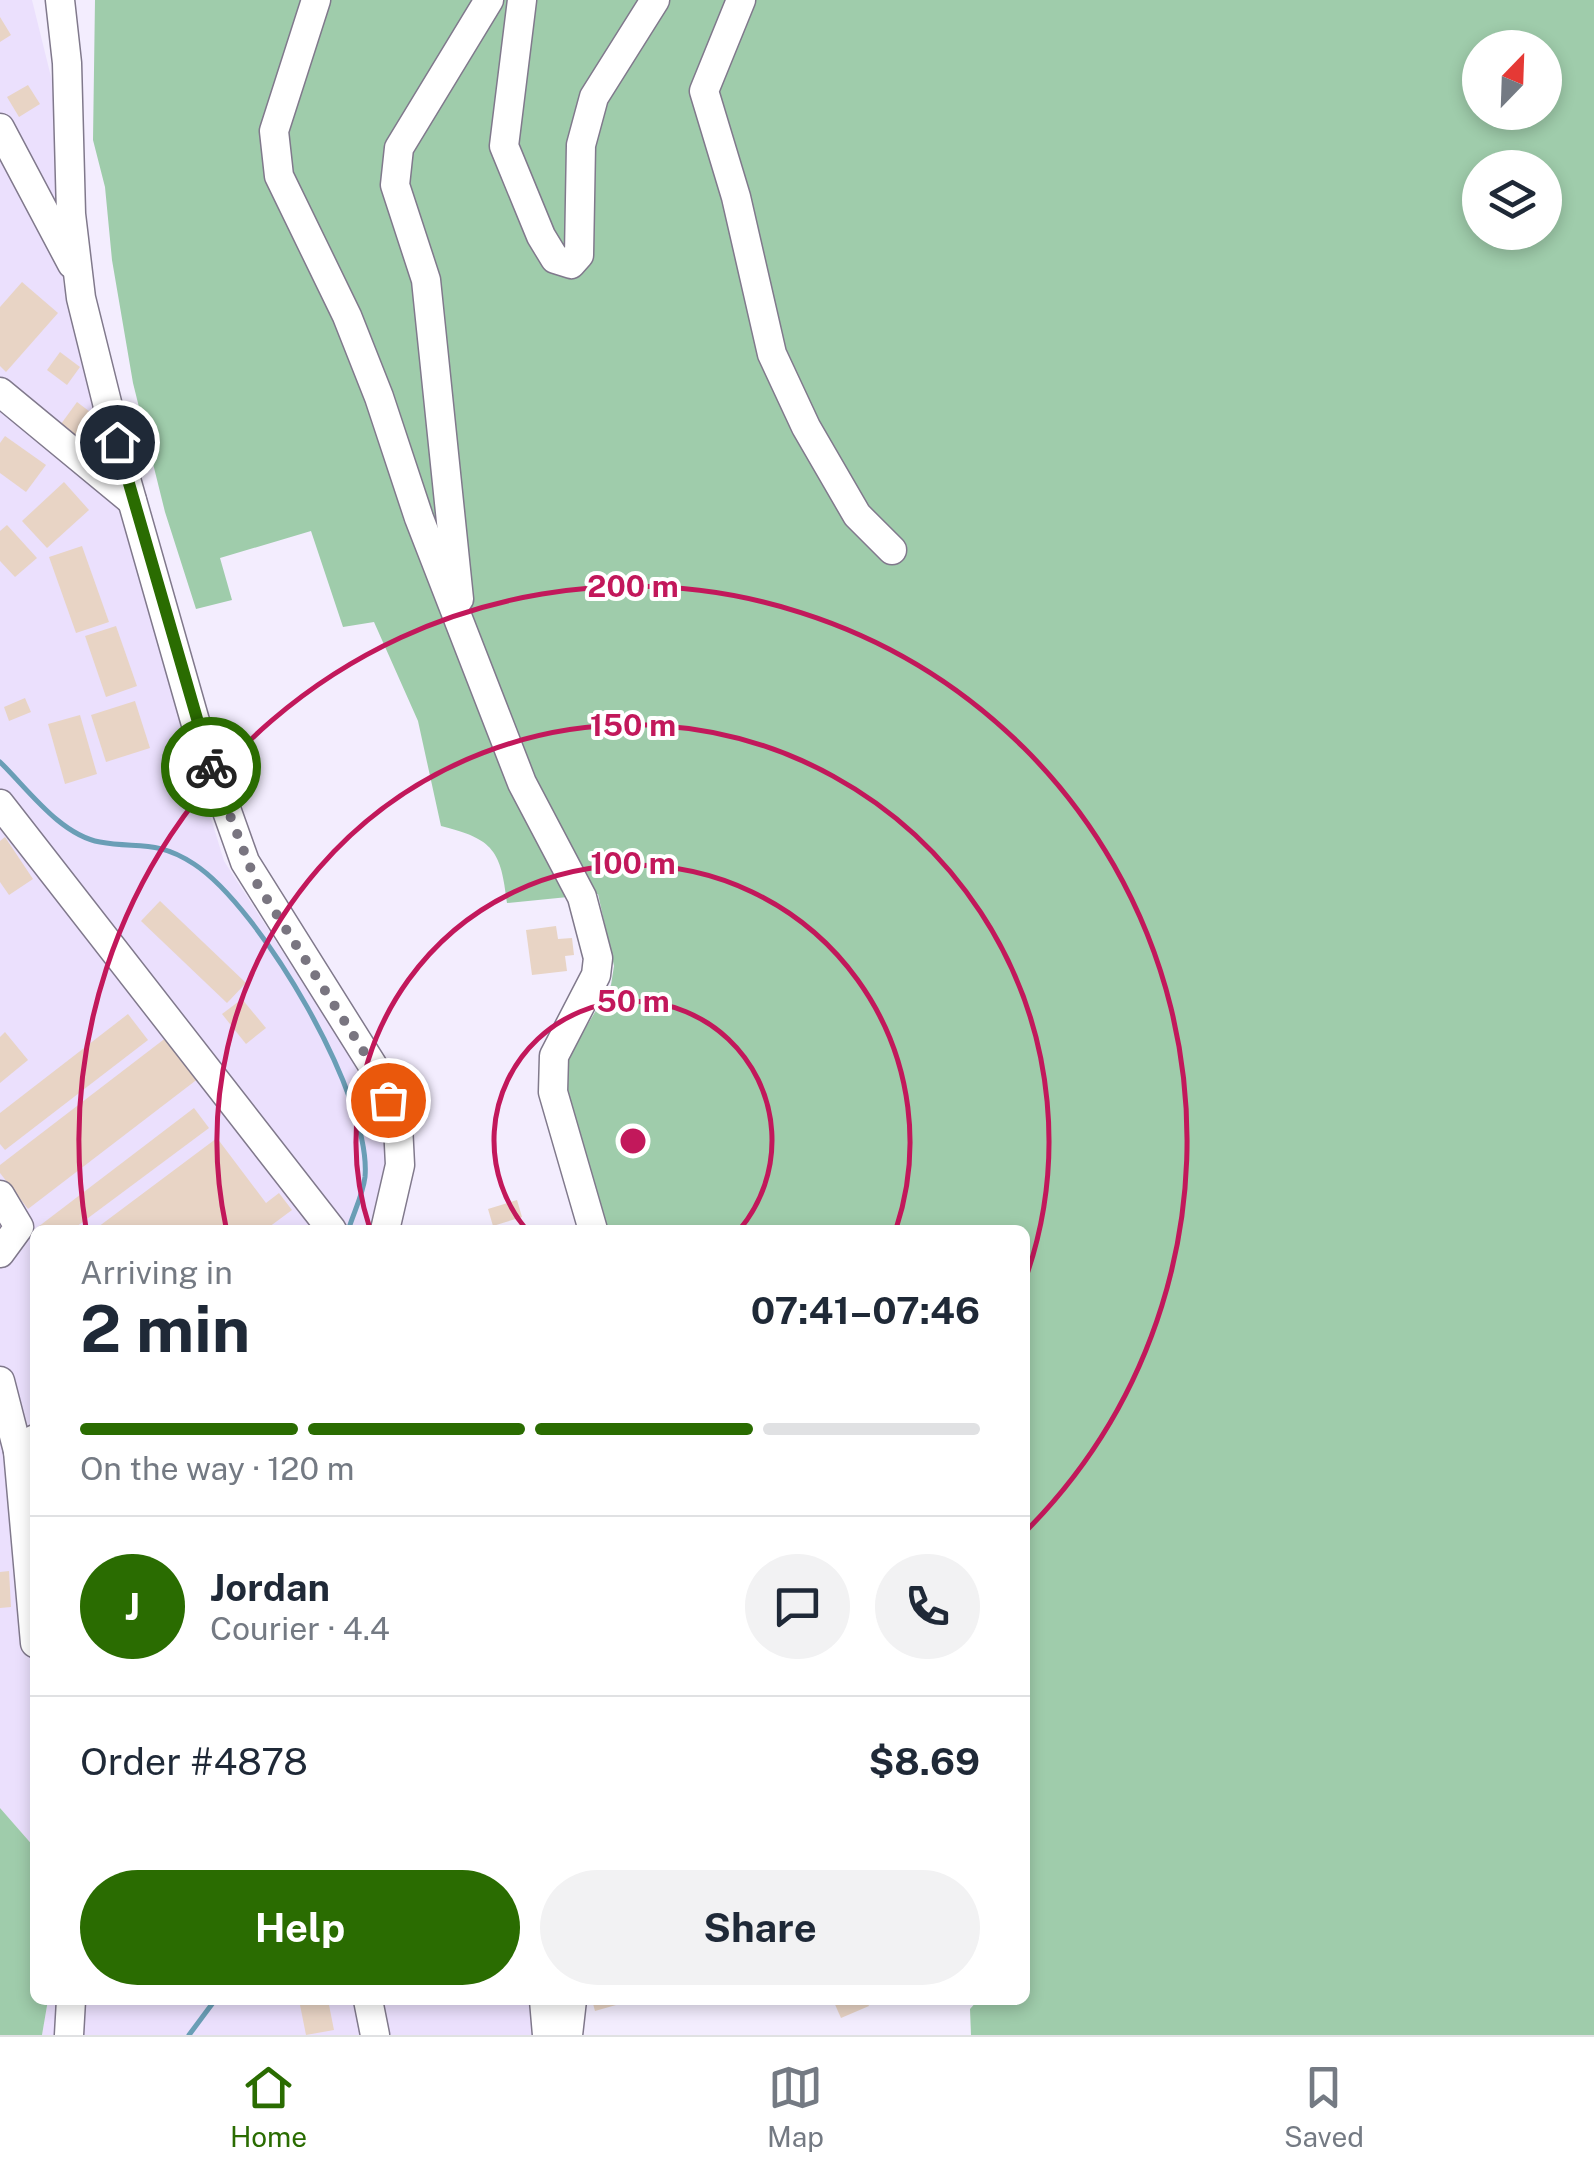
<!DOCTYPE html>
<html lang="en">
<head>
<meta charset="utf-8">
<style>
  body { margin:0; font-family:"Public Sans",sans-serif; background:#f2f2f3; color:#1f2937; height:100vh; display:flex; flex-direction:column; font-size:38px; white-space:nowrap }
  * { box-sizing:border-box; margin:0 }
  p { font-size:32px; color:#747a83 }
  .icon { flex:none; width:55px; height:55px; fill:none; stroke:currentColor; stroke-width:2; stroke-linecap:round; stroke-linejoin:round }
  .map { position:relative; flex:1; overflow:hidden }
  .sheet { position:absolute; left:30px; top:1225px; width:1000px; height:780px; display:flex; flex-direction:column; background:#fff; border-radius:15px; box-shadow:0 5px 15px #0003 }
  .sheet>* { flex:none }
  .needle { width:65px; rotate:23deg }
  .fabs { position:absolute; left:1462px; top:30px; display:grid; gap:20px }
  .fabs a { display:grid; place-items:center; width:100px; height:100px; border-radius:50%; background:#fff; box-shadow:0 5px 15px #0003; font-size:50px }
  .pin { position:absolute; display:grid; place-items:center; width:85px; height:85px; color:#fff; margin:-42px; border:5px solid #fff; border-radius:50%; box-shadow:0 2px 10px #0007 }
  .courier { position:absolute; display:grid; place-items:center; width:100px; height:100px; margin:-50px; border:8px solid #2a6c01; border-radius:50%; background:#fff; color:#222; box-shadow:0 2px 12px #0007 }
  .overview em { font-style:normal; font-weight:700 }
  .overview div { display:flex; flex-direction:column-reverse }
  .overview { display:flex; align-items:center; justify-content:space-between; height:170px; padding:0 50px }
  h1 { font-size:65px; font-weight:700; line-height:75px }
  .bar { display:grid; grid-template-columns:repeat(4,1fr); gap:15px 10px; align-content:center; height:120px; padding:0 50px }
  .bar i { height:12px; border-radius:8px; background:#e0e1e3 }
  .bar .selected { background:#2a6c01 }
  .bar p { grid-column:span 4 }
  .line { display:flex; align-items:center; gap:25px; padding:0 50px; border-top:2px solid #e0e1e3 }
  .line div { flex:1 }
  .round { display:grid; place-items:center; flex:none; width:105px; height:105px; border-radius:52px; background:#f2f2f3 }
  .button { display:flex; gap:20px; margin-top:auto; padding:20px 50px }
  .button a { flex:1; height:115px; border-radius:60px; background:#2a6c01; color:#fff; font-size:40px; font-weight:700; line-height:115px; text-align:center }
  .button a+a { background:#f2f2f3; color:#1f2937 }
  .menu { display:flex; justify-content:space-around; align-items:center; height:140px; border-top:2px solid #e0e1e3; background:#fff; font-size:28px; color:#747a83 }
  .menu a { display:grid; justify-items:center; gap:5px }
  .menu .selected { color:#2a6c01 }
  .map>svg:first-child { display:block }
  .built { fill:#ebe0fd }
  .green { fill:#9fccab; fill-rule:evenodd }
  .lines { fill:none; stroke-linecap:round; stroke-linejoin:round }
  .stream { stroke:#6a9eb6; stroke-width:5 }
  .building { fill:#e8d4c5 }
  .minor-casing { stroke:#80798c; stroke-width:31 }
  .minor { stroke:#fff; stroke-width:28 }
  .done { stroke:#797580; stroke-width:10; stroke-dasharray:0 18 }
  .route { stroke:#2a6c01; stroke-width:12 }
  .ring { fill:none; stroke:#c2185b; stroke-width:5 }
  .centre { fill:#c2185b; stroke:#fff; stroke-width:5 }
  .ring-label { font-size:30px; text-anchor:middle; font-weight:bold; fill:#c2185b; stroke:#fff; stroke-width:8; stroke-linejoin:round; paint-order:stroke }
</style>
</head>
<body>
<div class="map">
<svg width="1594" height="2035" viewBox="0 0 1594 2035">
  <rect width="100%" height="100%" fill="#f3edfe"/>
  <g class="built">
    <polygon points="0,0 32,0 57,101 63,283 101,403 191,753 224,861 352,1059 385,1142 385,1185 369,1230 35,1230 35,1848 0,1808"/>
    <polygon points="48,2000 529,2000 532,2035 42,2035"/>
  </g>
  <g class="green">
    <path d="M95 0H1594V2035H971L970 2009 978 2000H1025V1230H603L565 1093 566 1061 611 985 614 966 598 894 507 903C501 851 494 839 441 826L418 721 374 622 343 627 311 531 220 558 232 600 196 609 165 512 133 383 112 260 105 187 93 140ZM1480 48H1545V112H1480ZM1480 168H1545V232H1480Z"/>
    <polygon points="0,1808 35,1848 35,2000 48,2000 42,2035 0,2035"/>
  </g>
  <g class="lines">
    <g class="stream">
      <path d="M0 762C27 788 60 835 100 842 137 849 156 839 194 864 260 907 372 1097 365 1177 363 1194 354 1212 349 1228"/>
      <polyline points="189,2035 215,2000"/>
    </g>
  </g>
  <g class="building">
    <polygon points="0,17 11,35 0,42"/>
    <polygon points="28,85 40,104 19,117 7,97"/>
    <polygon points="22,282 58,313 6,372 0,366 0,307"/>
    <polygon points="60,352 80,367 67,385 47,370"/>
    <polygon points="77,402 98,418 82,440 61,424"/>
    <polygon points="5,436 46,465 26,492 0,473 0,443"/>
    <polygon points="64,482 89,510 47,548 22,521"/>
    <polygon points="7,525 37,558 15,577 0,561 0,531"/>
    <polygon points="82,546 109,622 76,633 49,557"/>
    <polygon points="116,626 137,686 106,697 85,636"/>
    <polygon points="25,698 31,712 9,721 4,707"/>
    <polygon points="135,701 150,748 106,762 91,715"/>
    <polygon points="80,715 97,774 65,784 48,724"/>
    <polygon points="5,837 33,879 9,895 0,882 0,841"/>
    <polygon points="160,901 246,983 227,1003 141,921"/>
    <polygon points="556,926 558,939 572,938 574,955 565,956 567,971 532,975 526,930"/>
    <polygon points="242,999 266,1028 246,1044 222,1014"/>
    <polygon points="128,1014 148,1040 5,1150 0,1144 0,1113"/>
    <polygon points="5,1032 28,1060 0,1083 0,1037"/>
    <polygon points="167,1037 199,1078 28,1209 0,1173 0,1165"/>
    <polygon points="194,1108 209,1128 72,1230 34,1230"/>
    <polygon points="217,1138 266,1203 279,1193 292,1210 265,1230 94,1230"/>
    <polygon points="517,1200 522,1217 493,1226 488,1209"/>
    <polygon points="9,1571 11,1607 0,1608 0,1572"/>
    <polygon points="299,2000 328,2000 334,2030 306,2035"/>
    <polygon points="592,2000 630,2000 630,2001 595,2011"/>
    <polygon points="833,2000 866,2000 869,2006 841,2018"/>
  </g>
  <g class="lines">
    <g class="minor-casing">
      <g id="minor">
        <polyline points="60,0 67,63 71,214 81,298 126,479 195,721 245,862 378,1074 398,1125 400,1165 385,1230"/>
        <polyline points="316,0 274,131 279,176 347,316 379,397 419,518 522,783 582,897 598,958 596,975 554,1056 553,1092 593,1230"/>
        <polyline points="522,0 504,146 541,236 555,259 571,264 579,255 581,145 594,97 655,0"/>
        <polyline points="741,0 704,91 736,197 772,354 806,427 857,515 892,550"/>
        <polyline points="0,128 72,264"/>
        <polyline points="0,392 132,501"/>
        <polyline points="459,599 426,280 395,185 399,148 489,0"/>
        <polyline points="0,804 332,1230"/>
        <polyline points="0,1195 19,1227 0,1253"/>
        <polyline points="0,1381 18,1451"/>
        <polyline points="35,1439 18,1451 35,1643"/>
        <polyline points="368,2000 375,2035"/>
        <polyline points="544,2000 547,2035"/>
        <polyline points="69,2035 71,2000"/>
        <polyline points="568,2035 572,2000"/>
      </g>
    </g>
    <use href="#minor" class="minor"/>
  </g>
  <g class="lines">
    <polyline class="done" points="211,767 256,882 378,1074 388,1100"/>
    <polyline class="route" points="117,442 211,767"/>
  </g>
  <g class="ring">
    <path d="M526 1229A139 139 0 1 1 740 1229"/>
    <path d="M370 1229A277 277 0 1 1 896 1229"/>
    <path d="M226 1227A416 416 0 1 1 1025 1280"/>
    <path d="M86 1228A554 554 0 1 1 1028 1529"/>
  </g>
  <circle cx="633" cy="1141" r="15" class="centre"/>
  <g class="ring-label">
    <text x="633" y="597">200 m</text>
    <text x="633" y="736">150 m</text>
    <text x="633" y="874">100 m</text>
    <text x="633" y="1012">50 m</text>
  </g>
</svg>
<div class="fabs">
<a><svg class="needle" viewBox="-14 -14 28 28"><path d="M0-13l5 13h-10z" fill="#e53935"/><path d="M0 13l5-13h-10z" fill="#747a83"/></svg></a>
<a><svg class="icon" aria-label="layers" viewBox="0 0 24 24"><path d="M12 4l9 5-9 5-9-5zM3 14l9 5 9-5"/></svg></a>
</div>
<div class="pin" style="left:388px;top:1100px;background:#ea580c"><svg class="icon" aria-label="bag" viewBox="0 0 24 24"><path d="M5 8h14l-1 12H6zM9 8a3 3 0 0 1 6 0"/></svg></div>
<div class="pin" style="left:117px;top:442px;background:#1f2937"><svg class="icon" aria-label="home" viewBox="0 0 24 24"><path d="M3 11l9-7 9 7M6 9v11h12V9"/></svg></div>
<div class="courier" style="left:211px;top:767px"><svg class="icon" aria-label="bike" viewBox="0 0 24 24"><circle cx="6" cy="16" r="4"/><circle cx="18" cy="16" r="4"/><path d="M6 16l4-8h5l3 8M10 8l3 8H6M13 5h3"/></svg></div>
<section class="sheet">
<div class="overview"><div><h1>2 min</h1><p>Arriving in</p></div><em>07:41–07:46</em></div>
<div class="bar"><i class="selected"></i><i class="selected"></i><i class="selected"></i><i></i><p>On the way · 120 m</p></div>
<div class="line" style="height:180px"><b class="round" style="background:#2a6c01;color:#fff">J</b><div><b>Jordan</b><p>Courier · 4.4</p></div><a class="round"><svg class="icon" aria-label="chat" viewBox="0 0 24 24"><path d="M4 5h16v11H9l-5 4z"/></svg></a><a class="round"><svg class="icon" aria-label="phone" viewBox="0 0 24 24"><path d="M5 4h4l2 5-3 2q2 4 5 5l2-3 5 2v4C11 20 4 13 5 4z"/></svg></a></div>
<div class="line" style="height:130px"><div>Order #4878</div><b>$8.69</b></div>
<div class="button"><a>Help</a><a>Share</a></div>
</section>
</div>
<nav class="menu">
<a class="selected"><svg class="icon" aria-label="home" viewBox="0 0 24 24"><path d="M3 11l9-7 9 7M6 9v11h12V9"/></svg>Home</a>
<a><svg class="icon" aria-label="map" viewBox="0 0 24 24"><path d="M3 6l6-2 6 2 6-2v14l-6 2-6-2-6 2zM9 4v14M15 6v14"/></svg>Map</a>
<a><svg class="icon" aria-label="saved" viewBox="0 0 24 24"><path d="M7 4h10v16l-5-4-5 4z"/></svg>Saved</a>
</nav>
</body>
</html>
